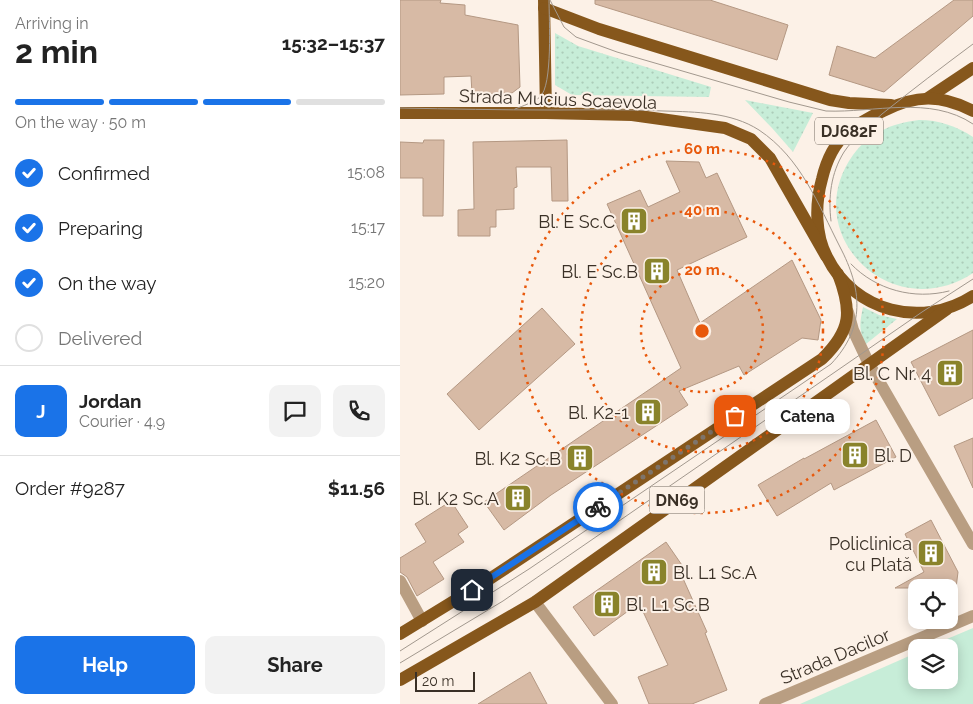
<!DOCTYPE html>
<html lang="en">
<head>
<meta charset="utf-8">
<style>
  body { margin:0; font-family:Raleway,sans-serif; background:#f2f2f2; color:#222; height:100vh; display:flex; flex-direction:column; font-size:19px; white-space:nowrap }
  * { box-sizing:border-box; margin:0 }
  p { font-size:16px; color:#767676 }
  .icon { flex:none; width:28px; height:28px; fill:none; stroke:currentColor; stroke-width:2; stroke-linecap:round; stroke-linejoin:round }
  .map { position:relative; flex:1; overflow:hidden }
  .sheet { display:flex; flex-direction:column; background:#fff; width:400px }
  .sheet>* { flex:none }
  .controls { position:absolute; left:508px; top:579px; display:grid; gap:10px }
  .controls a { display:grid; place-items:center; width:50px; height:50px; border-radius:10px; background:#fff; box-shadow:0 2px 12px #0003; font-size:25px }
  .scale { position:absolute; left:15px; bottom:12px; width:60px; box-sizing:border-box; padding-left:5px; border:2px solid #3a3026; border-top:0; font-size:14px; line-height:18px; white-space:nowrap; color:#3a3026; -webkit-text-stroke:4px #fcf1e7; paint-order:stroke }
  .pin { position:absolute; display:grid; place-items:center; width:42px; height:42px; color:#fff; margin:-21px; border-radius:10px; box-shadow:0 2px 8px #0006 }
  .courier { position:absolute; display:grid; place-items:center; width:50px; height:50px; margin:-25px; border:4px solid #1a73e8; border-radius:50%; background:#fff; color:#222; box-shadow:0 1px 6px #0007 }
  .bubble { position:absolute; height:35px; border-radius:10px; background:#fff; box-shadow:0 2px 12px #0003; font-size:16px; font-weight:700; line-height:35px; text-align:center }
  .summary em { font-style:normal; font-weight:700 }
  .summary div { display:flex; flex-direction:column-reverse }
  .summary { display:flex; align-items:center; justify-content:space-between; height:85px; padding:0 15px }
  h1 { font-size:32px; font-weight:700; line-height:38px }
  .bar { display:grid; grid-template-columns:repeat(4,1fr); gap:8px 5px; align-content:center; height:60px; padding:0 15px }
  .bar i { height:6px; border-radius:4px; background:#e0e0e0 }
  .bar .selected { background:#1a73e8 }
  .bar p { grid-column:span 4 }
  .line { display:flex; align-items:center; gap:12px; padding:0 15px; border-top:1px solid #e0e0e0 }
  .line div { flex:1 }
  .round { display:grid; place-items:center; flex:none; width:52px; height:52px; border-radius:10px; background:#f2f2f2 }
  ol { padding:0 15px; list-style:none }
  li { display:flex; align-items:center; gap:15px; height:55px }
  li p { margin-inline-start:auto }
  li .icon { padding:5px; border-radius:50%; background:#1a73e8; color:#fff; stroke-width:4 }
  li:last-child { color:#767676 }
  li i { width:28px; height:28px; border:2px solid #e0e0e0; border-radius:50% }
  .button { display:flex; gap:10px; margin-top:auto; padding:10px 15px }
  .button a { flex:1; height:58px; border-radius:10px; background:#1a73e8; color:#fff; font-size:20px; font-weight:700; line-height:58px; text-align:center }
  .button a+a { background:#f2f2f2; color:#222 }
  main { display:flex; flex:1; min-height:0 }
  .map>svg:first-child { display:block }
  .grass { fill:url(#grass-dots) }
  .green { fill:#c7edd8 }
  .building { fill:#d7baa5; stroke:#b49883 }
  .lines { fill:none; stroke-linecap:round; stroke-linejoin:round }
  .minor { stroke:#b99e82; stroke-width:12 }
  .major { stroke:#86571c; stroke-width:12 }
  .tram { stroke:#a2988e; stroke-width:1 }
  .done { stroke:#7e746a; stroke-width:5; stroke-dasharray:0 9 }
  .route { stroke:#1a73e8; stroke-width:6 }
  .ring { fill:none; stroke:#e8590c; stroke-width:2.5; stroke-dasharray:2.5 5 }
  .labels { text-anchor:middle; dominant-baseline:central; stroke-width:4; stroke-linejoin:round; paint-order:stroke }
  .shield { fill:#fcf1e7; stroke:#746a60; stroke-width:1 }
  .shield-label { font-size:16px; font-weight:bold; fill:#3a3026 }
  .street-label { font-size:18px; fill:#3a3026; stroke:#fcf1e7 }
  .poi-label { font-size:18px; fill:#3a3026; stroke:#fcf1e7; text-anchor:end }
  .centre { fill:#e8590c; stroke:#fcf1e7; stroke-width:2.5 }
  .ring-label { font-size:15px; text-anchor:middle; font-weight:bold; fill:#e8590c; stroke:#fcf1e7; stroke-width:4; stroke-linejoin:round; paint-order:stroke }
</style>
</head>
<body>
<main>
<section class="sheet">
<div class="summary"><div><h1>2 min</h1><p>Arriving in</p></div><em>15:32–15:37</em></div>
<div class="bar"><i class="selected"></i><i class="selected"></i><i class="selected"></i><i></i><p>On the way · 50 m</p></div>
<ol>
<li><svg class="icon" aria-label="check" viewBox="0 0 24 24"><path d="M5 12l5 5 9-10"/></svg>Confirmed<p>15:08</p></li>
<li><svg class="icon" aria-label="check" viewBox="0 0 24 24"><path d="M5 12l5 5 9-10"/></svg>Preparing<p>15:17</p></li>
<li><svg class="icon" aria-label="check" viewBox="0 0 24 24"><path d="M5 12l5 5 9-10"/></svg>On the way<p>15:20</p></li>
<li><i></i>Delivered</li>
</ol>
<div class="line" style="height:90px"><b class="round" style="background:#1a73e8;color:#fff">J</b><div><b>Jordan</b><p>Courier · 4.9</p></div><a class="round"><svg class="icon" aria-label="chat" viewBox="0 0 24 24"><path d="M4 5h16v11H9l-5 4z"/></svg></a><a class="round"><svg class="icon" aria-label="phone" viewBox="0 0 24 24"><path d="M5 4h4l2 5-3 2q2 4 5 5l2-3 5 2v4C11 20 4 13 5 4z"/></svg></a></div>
<div class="line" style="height:65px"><div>Order #9287</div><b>$11.56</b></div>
<div class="button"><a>Help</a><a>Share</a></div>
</section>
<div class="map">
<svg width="573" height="704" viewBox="0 0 573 704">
  <defs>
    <pattern id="grass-dots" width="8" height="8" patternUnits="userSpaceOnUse" patternTransform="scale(1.25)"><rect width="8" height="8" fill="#c7edd8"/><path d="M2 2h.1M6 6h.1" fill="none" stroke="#acccb9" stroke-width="1.8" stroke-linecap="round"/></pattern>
  </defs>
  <rect width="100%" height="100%" fill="#fcf1e7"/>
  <g class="grass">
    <polygon points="155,33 178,46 311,87 309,97 172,95 155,85"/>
    <polygon points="345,100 413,113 393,152 372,128"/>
    <path d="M519 120C539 120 556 126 573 137V273C491 327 397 233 453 155 469 133 492 123 519 120Z"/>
    <path d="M463 307 479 315 497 319 466 344C458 330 460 322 463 307Z"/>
  </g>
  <polygon class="green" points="573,628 573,704 400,704 516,653 516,680 549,680 549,648 528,647"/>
  <g class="building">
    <polygon points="0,0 41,0 40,3 65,5 65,15 118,25 120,87 112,93 72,94 71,76 44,77 44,94 0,95"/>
    <polygon points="195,0 310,0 388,25 377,60 195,4"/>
    <polygon points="554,0 573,0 573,16 484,92 429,75 437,46 475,58"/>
    <polygon points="24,140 44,140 43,216 23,216 23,178 0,178 0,142 23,143"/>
    <polygon points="167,140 168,201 152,201 151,167 116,167 117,187 114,188 114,209 96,210 96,227 90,227 90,236 58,236 58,210 74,209 73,142"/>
    <polygon points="266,161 299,162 306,178 317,173 347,237 277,270 300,323 392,260 421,320 418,340 402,338 344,375 339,366 279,391 288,405 151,495 104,530 84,502 281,368 207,204 240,190 248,207 280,192"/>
    <polygon points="142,308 175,344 79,430 47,394"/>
    <polygon points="573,330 573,398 539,416 511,362"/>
    <polygon points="476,420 496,457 434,490 431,483 377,516 358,485 404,458 404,459"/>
    <polygon points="573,438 573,488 554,446"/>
    <polygon points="51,501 68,527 58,534 64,542 33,562 44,579 17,596 7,577 0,572 0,558 26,542 15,524"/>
    <polygon points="531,520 558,572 556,588 495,588 524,572 505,534"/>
    <polygon points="266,542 286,571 281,574 307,632 305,633 327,690 292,704 249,704 238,677 268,665 239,603 194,636 173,607"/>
    <polygon points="130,672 147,704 78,704"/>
  </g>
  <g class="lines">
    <g class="minor">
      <polyline points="448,312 453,330 469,364 573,544"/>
      <polyline points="0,581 22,621"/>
      <polyline points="135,602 212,704"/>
      <polyline points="365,704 573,616"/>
    </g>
    <g class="major">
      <polyline points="144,0 146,113"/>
      <polyline points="144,8 199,29 430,100 449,103 491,105"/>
      <polyline points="528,98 573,68"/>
      <path d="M573 111C540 94 516 95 483 111 470 117 457 124 447 133 434 144 426 162 422 179 415 204 415 234 427 257 454 312 522 329 573 296"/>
      <polyline points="0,113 146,113 232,115 325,128 351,139 370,158 426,256"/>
      <path d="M0 634 88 580 422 359C452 330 452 311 438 274"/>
      <polyline points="0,680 135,602 547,309"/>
    </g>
    <g class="tram">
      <path d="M150 0 164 27 176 37 217 52 389 102 426 111C474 113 530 95 573 124"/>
      <path d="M0 108C50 109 101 110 151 110 189 110 227 109 264 111 296 112 331 112 359 130 401 158 418 204 440 247 462 289 466 327 431 364L129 569 0 651"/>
      <path d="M115 109C123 106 134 102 140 97 153 85 149 19 149 0"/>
      <path d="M431 221C428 197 431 173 444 152 454 137 469 126 482 114 512 90 542 67 573 44"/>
      <path d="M451 264C476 290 514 300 549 291"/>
      <polyline points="0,663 103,601 522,312 573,279"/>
    </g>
  </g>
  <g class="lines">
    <polyline class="done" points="198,507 335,416"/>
    <polyline class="route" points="72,590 198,507"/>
  </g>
  <g class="ring">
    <circle cx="302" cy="331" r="61"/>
    <circle cx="302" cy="331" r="121"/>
    <circle cx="302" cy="331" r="182"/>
  </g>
  <defs>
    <g id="building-square" transform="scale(1.4375)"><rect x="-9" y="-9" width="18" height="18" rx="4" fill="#89832b" stroke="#fcf1e7"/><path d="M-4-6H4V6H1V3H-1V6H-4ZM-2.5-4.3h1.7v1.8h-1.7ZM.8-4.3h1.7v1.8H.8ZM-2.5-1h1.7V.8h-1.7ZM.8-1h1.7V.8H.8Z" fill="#fff"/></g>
  </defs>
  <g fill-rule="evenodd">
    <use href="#building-square" x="234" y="221"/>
    <use href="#building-square" x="257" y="271"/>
    <use href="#building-square" x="550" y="373"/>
    <use href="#building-square" x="248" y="412"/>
    <use href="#building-square" x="455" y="455"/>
    <use href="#building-square" x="180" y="458"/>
    <use href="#building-square" x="118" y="498"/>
    <use href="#building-square" x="531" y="553"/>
    <use href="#building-square" x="254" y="572"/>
    <use href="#building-square" x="207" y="604"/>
  </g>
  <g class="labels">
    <g class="shield">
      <rect x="415" y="117.5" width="68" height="27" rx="4"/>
      <rect x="249.5" y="486.5" width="55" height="27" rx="4"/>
    </g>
    <g class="shield-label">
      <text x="449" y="131">DJ682F</text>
      <text x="277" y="500">DN69</text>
    </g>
    <g class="street-label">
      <text transform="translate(158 99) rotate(2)">Strada Mucius Scaevola</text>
      <text transform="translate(435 656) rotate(-23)">Strada Dacilor</text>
    </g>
    <g class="poi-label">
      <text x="215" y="221">Bl. E Sc.C</text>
      <text x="238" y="271">Bl. E Sc.B</text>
      <text x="531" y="373">Bl. C Nr. 4</text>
      <text x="229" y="412">Bl. K2-1</text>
      <text x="474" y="455" text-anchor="start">Bl. D</text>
      <text x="161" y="458">Bl. K2 Sc.B</text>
      <text x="99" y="498">Bl. K2 Sc.A</text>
      <text x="512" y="543">Policlinica<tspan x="512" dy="21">cu Plată</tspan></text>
      <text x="273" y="572" text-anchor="start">Bl. L1 Sc.A</text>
      <text x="226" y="604" text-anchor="start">Bl. L1 Sc.B</text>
    </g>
  </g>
  <circle cx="302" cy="331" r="8" class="centre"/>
  <g class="ring-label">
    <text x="302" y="154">60 m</text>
    <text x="302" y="215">40 m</text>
    <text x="302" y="275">20 m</text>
  </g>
</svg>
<div class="controls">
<a><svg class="icon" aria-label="locate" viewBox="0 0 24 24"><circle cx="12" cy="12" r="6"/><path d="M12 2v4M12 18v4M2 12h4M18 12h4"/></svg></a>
<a><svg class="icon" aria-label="layers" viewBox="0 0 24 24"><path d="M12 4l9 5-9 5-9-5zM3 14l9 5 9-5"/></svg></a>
</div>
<div class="scale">20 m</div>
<div class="pin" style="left:335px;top:416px;background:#ea580c"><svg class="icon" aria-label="bag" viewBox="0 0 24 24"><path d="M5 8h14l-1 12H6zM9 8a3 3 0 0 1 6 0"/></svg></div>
<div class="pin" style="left:72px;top:590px;background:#1f2937"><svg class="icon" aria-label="home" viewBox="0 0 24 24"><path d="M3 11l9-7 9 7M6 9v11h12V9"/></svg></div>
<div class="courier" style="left:198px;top:507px"><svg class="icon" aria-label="bike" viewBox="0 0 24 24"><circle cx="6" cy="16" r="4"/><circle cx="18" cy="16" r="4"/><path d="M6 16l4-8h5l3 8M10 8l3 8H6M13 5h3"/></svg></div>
<div class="bubble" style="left:365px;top:399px;width:85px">Catena</div>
</div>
</main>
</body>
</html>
